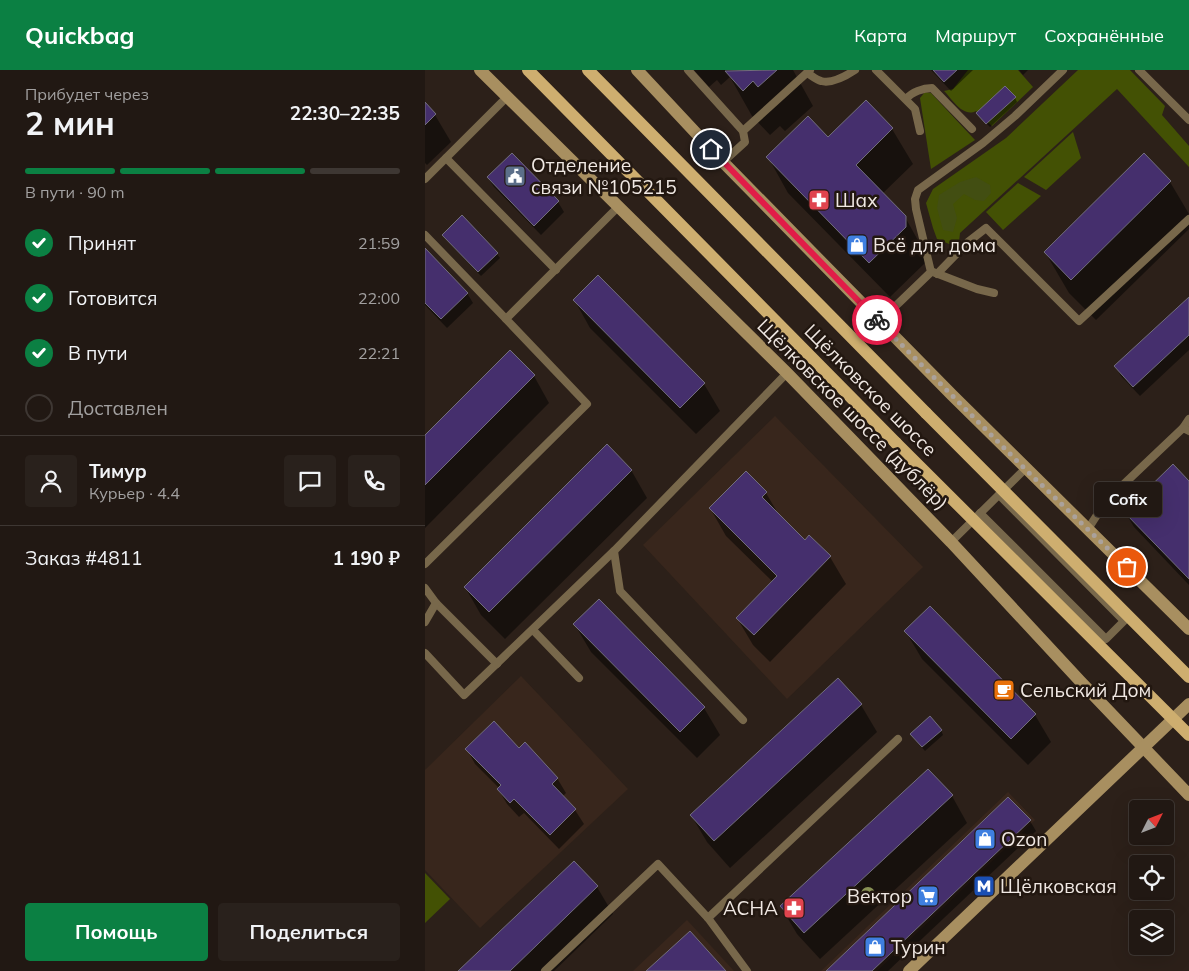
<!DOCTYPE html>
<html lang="ru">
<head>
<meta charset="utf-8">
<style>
  body { margin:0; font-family:Mulish,sans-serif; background:#29211c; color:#f1f3f6; height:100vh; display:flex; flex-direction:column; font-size:19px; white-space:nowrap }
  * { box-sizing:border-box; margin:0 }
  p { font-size:16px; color:#a2a0a0 }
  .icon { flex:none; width:28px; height:28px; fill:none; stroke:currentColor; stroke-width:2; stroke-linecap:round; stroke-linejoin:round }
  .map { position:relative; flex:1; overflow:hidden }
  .side { display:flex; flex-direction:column; background:#211813; width:425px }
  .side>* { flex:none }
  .needle { width:32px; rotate:48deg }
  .tools { position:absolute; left:704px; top:730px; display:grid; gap:10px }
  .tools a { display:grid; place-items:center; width:45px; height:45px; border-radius:5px; background:#211813; box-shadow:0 5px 20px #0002,0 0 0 1px #3e3733; font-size:25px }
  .pin { position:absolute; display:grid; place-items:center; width:42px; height:42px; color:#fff; margin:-21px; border:2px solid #fff; border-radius:50%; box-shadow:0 1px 5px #0007 }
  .courier { position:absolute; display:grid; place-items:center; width:50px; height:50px; margin:-25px; border:4px solid #e11d48; border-radius:50%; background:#fff; color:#222; box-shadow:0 1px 6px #0007 }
  .bubble { position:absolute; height:35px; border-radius:5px; background:#211813; box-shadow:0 5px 20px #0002,0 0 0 1px #3e3733; font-size:16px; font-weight:700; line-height:35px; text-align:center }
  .headline em { font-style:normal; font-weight:700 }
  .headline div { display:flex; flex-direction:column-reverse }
  .headline { display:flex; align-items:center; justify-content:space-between; height:85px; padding:0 25px }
  h1 { font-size:32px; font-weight:700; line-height:38px }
  .bar { display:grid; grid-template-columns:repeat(4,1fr); gap:8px 5px; align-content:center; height:60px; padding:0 25px }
  .bar i { height:6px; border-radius:4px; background:#3e3733 }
  .bar .active { background:#0b8043 }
  .bar p { grid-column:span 4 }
  .line { display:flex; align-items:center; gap:12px; padding:0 25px; border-top:1px solid #3e3733 }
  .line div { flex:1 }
  .round { display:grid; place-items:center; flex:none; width:52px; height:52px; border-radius:5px; background:#29211c }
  ol { padding:0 25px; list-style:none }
  li { display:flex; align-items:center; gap:15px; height:55px }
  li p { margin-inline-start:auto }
  li .icon { padding:5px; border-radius:50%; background:#0b8043; color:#fff; stroke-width:4 }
  li:last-child { color:#a2a0a0 }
  li i { width:28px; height:28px; border:2px solid #3e3733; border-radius:50% }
  .cta { display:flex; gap:10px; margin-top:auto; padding:10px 25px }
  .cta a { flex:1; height:58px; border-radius:5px; background:#0b8043; color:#fff; font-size:20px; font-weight:700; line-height:58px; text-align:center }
  .cta a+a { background:#29211c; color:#f1f3f6 }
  header { display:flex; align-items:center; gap:30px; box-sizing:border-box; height:70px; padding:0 25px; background:#0b8043; color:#fff }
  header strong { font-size:24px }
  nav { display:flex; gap:28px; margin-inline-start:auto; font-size:18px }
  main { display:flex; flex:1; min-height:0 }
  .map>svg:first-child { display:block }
  .built { fill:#38261c }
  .green { fill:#435104 }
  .forest { fill:#424e12 }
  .shadow { fill:#0007 }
  .building { fill:#452f6d; stroke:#726e7d }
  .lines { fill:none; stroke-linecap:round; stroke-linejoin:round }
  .lane { stroke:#78684b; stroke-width:8 }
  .secondary { stroke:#a88f60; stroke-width:12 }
  .primary { stroke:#ceae6f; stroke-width:12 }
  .primary-bridge { stroke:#ceae6f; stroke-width:12 }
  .tree { fill:#889154 }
  .done { stroke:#aba29c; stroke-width:5; stroke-dasharray:0 9 }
  .route { stroke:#e11d48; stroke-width:6 }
  .labels { text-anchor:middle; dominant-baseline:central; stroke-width:5; stroke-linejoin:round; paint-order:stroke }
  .poi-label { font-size:19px; fill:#f0e8e3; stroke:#221710; text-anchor:start }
  .street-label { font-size:19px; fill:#f0e8e3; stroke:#221710 }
</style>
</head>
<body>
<header>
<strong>Quickbag</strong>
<nav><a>Карта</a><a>Маршрут</a><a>Сохранённые</a></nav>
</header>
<main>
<section class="side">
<div class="headline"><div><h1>2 мин</h1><p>Прибудет через</p></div><em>22:30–22:35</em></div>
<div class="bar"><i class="active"></i><i class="active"></i><i class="active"></i><i></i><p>В пути · 90 m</p></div>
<ol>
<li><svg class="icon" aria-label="check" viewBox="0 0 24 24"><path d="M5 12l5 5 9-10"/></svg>Принят<p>21:59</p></li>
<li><svg class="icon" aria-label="check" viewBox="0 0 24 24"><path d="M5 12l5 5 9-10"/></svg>Готовится<p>22:00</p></li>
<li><svg class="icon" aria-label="check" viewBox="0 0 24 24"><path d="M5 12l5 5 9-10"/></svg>В пути<p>22:21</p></li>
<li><i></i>Доставлен</li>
</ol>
<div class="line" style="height:90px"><a class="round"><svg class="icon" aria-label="person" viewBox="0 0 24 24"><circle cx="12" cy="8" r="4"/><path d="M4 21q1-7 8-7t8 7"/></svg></a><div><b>Тимур</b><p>Курьер · 4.4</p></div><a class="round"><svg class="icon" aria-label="chat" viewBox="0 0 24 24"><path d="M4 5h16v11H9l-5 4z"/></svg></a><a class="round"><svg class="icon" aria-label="phone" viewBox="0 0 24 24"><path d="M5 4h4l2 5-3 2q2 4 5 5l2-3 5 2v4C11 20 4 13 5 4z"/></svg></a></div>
<div class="line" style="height:65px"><div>Заказ #4811</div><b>1 190 ₽</b></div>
<div class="cta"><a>Помощь</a><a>Поделиться</a></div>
</section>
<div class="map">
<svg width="764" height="901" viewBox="0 0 764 901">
  <rect width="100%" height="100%" fill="#2c2019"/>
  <g class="built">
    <polygon points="350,346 498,497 362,629 218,475"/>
    <polygon points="96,606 203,719 55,858 0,800 0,700"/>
    <polygon points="583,722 610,750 452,901 396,901"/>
    <polygon points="262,850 309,901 208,901"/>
  </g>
  <g class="green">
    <path d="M543 0H593L608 17 567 56 551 41C538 48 527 29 519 21L528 19Z"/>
    <polygon points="653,0 705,0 740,36 737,45 764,76 764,97 692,19 535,163 534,172 529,176 512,169 508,158 501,133 508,119 581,68"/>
    <polygon points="500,22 506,23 550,70 506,99 495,28"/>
    <polygon points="648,62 656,88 621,120 599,107"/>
    <polygon points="593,113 616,126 578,160 561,142"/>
    <polygon points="0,803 25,829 0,853"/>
  </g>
  <polygon class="forest" points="551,107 565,115 566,123 559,131 550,130 539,124 528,134 532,148 528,162 518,160 512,138 514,125 535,112"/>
  <g class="shadow">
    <polygon points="269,0 368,0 388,36 360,61 355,56 345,65 327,46 305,7 296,15 292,10 284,17"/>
    <polygon points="506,0 548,0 526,21"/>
    <polygon points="594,0 603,0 598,5"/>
    <polygon points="590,28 592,32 565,57 555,47"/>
    <polygon points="441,32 467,59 488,94 457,124 480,147 500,183 500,193 465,227 363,123 343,87 403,69"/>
    <polygon points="0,34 10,45 26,72 2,95 0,93"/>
    <polygon points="87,85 133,132 139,142 116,165 69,117 63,108"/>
    <polygon points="719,85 745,112 764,144 764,159 671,250 644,223 620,182"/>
    <polygon points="18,166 72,184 75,188 56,206"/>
    <polygon points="0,180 42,223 48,233 22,258 0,235"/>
    <polygon points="764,229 764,280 715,326 696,306 691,297"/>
    <polygon points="150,231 279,314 295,341 271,364 165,258"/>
    <polygon points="109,306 124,333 0,458 0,367"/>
    <polygon points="206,400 222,428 80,569 56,545 40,517"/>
    <polygon points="764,413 764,515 709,457 700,442"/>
    <polygon points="341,423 354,445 380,471 405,487 421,514 345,592 328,575 312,548 348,512 301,466 285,438"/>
    <polygon points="174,531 279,638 295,665 272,688 166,582 150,555"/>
    <polygon points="505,538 610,645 626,672 603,695 497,589 481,562"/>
    <polygon points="413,610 436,635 452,662 305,798 282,772 266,745"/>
    <polygon points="516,660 518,665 500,681 486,665"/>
    <polygon points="42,679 94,680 132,708 141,723 138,726 150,740 159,754 134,779 99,743 94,747 82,734 73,719 74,718 50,694"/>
    <polygon points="527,726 542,753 395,889 372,864 356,837"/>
    <polygon points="605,751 611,761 463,901 403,901"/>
    <polygon points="149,792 172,817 188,844 129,901 35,901"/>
  </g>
  <g class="building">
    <polygon points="352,0 333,17 328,11 318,21 300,1"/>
    <polygon points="508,0 532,0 519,12"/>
    <polygon points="580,16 591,27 561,54 551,43"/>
    <polygon points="441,30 468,58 431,95 481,146 481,157 444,193 341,87 383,46 403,67"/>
    <polygon points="0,32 11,44 0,55"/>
    <polygon points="87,83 134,131 109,156 62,107"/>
    <polygon points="719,83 746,111 646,210 619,182"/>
    <polygon points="37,145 73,183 53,202 17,165"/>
    <polygon points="0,178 43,223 16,249 0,233"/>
    <polygon points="173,205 280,313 255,338 148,230"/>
    <polygon points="764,227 764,265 708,317 689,296"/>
    <polygon points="85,280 110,305 0,415 0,365"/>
    <polygon points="182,374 207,400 64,542 39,517"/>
    <polygon points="748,394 764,411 764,509 699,442"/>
    <polygon points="321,401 342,422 337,427 380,470 384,465 406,486 329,565 311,548 352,506 284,438"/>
    <polygon points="174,529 280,637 255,662 148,554"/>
    <polygon points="505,536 611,644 586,669 479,561"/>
    <polygon points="413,608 437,634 289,771 265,745"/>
    <polygon points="505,646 517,660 497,677 485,664"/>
    <polygon points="69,651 94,678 100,672 133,708 127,714 151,739 125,765 89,729 85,733 72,719 76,715 40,679"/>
    <polygon points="503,699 528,725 379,863 355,836"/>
    <polygon points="583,727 606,750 447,901 401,901"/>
    <polygon points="149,791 173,816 85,901 33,901"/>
    <polygon points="265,861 301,901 221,901"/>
  </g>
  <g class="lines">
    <g class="lane">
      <polyline points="263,0 318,61"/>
      <polyline points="451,0 490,39 495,61"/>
      <polyline points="714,0 764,50"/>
      <path d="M382 3C386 5 391 10 396 11 407 14 421 6 430 0"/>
      <path d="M481 29C487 22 498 18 507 18L547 59"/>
      <polyline points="21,88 131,200"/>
      <polyline points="298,92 320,72 318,61 385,0"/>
      <polyline points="0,109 82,27"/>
      <polyline points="0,165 81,249"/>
      <polyline points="508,202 552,219 569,223"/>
      <polyline points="512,204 543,172 561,158 654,251 764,149"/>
      <polyline points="454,252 506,202 491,139 490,129 493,120 558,73 590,46 638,0"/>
      <polyline points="758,358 764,349"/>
      <polyline points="555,443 681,569 699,551 574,425"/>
      <polyline points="663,459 681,431 758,358 764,361"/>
      <polyline points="526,472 600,399"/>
      <polyline points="189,481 362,303"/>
      <polyline points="0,494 162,334 81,249 194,136"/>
      <polyline points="0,518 11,533 72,594"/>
      <polyline points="0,552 11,533"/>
      <polyline points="108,560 154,608"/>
      <polyline points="0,583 39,625 189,481 195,521 318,650"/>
      <polyline points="283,848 473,669"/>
      <polyline points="120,901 233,794 283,848 322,901"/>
    </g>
    <g class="secondary">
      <polyline points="55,0 362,303 526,472 655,611 764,725"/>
      <polyline points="212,0 298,92 527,325 764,559"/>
      <polyline points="484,901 764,634"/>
    </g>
    <g class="primary">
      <polyline points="103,0 471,373"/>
      <polyline points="163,0 501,343"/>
    </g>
    <g class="primary-bridge">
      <polyline points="501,343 764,607"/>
      <polyline points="471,373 764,665"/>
    </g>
  </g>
  <circle class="tree" cx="443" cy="824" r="7"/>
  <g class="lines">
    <polyline class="done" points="452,250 600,399 702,497"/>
    <polyline class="route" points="286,79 452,250"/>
  </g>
  <defs>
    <g id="civic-square" transform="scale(1.125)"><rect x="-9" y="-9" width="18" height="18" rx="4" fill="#5c6f8a" stroke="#221710"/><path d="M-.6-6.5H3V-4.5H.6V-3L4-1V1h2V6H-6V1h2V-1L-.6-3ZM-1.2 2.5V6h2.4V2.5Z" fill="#fff"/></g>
    <g id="pharmacy-square" transform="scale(1.125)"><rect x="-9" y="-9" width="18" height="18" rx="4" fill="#e0444e" stroke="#221710"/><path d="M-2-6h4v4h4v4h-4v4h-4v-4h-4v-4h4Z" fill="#fff"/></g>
    <g id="shop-square" transform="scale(1.125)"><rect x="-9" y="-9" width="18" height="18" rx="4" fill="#3f7fe0" stroke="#221710"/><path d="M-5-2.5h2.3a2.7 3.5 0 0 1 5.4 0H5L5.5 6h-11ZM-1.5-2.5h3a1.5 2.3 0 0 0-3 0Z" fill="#fff"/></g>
    <g id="cafe-square" transform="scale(1.125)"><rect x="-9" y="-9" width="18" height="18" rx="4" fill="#e8710a" stroke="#221710"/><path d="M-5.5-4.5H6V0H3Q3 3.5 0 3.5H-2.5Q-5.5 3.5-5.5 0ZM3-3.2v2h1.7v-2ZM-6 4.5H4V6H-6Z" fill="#fff"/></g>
    <g id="metro-square" transform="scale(1.125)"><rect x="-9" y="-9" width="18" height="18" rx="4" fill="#1a4fb4" stroke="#221710"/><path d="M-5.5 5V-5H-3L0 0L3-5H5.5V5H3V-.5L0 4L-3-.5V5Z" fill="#fff"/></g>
    <g id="supermarket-square" transform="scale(1.125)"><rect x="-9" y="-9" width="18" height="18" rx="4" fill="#3f7fe0" stroke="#221710"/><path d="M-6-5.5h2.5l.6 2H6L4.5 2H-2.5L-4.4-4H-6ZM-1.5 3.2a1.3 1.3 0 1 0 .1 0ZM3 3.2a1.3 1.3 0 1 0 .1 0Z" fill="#fff"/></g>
  </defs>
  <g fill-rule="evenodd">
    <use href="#civic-square" x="90" y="106"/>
    <use href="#pharmacy-square" x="394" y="130"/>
    <use href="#shop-square" x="432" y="175"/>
    <use href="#cafe-square" x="579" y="620"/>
    <use href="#shop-square" x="560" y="769"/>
    <use href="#metro-square" x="559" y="816"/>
    <use href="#supermarket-square" x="503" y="826"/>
    <use href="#pharmacy-square" x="369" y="838"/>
    <use href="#shop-square" x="450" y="877"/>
  </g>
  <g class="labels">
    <g class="poi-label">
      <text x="106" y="95">Отделение<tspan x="106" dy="22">связи №105215</tspan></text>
      <text x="410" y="130">Шах</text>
      <text x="448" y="175">Всё для дома</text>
      <text x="595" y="620">Сельский Дом</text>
      <text x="576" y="769">Ozon</text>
      <text x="575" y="816">Щёлковская</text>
      <text x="487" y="826" text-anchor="end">Вектор</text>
      <text x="353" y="838" text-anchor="end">АСНА</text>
      <text x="466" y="877">Турин</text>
    </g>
    <g class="street-label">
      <text transform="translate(446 320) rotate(45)">Щёлковское шоссе</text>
      <text transform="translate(428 344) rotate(45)">Щёлковское шоссе (дублёр)</text>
    </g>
  </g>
</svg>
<div class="tools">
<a><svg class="needle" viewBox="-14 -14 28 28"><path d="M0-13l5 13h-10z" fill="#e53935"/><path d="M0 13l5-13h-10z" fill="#a2a0a0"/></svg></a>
<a><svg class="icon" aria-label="locate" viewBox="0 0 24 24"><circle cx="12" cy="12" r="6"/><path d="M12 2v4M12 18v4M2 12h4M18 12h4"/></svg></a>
<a><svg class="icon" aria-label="layers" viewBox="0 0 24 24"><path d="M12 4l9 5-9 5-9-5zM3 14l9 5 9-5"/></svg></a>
</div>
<div class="pin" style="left:702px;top:497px;background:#ea580c"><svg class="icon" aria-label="bag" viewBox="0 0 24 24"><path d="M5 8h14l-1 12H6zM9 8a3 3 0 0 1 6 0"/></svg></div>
<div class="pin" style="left:286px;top:79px;background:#1f2937"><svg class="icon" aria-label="home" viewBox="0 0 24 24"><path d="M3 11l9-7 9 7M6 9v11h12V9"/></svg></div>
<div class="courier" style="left:452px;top:250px"><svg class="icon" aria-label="bike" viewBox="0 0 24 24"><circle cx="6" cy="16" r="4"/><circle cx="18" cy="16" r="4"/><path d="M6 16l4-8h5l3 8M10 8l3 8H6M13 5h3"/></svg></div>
<div class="bubble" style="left:669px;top:412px;width:68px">Cofix</div>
</div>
</main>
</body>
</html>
